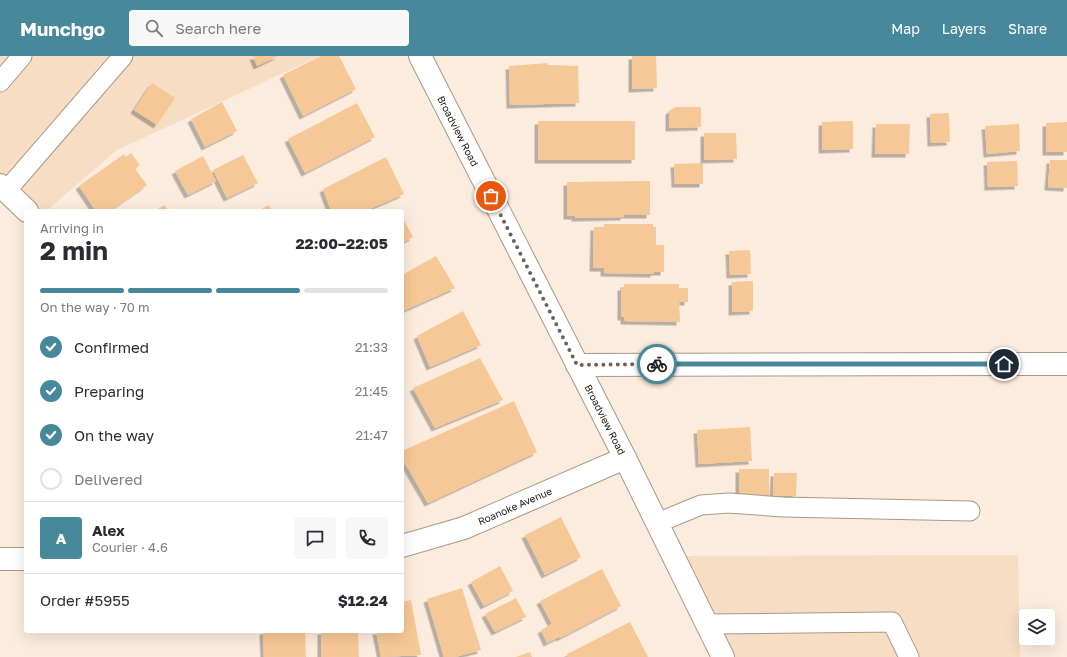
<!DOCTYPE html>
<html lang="en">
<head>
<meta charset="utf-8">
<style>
  body { margin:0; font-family:"Golos Text",sans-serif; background:#f7f7f7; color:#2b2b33; height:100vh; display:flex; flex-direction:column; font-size:15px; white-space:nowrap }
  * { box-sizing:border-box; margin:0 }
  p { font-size:13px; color:#7c7c81 }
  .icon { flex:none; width:22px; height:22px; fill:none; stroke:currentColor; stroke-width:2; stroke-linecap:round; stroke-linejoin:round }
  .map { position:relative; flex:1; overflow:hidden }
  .side { position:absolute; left:24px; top:153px; width:380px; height:424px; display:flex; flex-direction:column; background:#fff; border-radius:4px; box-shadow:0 4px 16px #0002 }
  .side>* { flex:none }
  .buttons { position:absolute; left:1019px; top:553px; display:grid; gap:8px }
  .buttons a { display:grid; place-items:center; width:36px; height:36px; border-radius:4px; background:#fff; box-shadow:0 4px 16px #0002; font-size:20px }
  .pin { position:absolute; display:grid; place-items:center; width:34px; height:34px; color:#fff; margin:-17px; border:2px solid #fff; border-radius:50%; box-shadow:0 1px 4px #0007 }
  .courier { position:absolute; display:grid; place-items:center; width:40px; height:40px; margin:-20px; border:3px solid #47899b; border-radius:50%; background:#fff; color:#222; box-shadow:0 1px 5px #0007 }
  .head em { font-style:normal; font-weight:700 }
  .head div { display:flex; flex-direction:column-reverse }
  .head { display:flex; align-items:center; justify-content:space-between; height:68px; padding:0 16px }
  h1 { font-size:26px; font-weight:700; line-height:30px }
  .bar { display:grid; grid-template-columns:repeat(4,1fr); gap:6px 4px; align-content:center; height:48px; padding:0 16px }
  .bar i { height:5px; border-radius:3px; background:#e1e1e2 }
  .bar .current { background:#47899b }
  .bar p { grid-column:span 4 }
  .line { display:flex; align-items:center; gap:10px; padding:0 16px; border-top:1px solid #e1e1e2 }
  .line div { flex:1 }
  .round { display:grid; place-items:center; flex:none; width:42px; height:42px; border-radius:4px; background:#f7f7f7 }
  ol { padding:0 16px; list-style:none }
  li { display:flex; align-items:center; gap:12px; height:44px }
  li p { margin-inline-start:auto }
  li .icon { padding:4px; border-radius:50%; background:#47899b; color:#fff; stroke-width:4 }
  li:last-child { color:#7c7c81 }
  li i { width:22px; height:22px; border:2px solid #e1e1e2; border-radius:50% }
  header { display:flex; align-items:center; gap:24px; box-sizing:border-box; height:56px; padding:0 20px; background:#47899b; color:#fff }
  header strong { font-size:19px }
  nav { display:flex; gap:22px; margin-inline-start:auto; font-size:14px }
  .search { width:280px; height:36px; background:#f7f7f7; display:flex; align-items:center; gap:10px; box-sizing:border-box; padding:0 14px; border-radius:4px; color:#7c7c81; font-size:15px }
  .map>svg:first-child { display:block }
  .built { fill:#f6ddc4 }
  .building { fill:#f7c897; filter:url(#shadow) }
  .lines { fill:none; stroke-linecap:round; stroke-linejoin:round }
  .lane-casing { stroke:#aa9886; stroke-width:21 }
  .street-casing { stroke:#aa9886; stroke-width:24 }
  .secondary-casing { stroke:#aa9886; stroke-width:24 }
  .lane { stroke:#fff; stroke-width:19 }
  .street { stroke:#fff; stroke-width:22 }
  .secondary { stroke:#fff; stroke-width:22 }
  .done { stroke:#6c6258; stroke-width:4; stroke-dasharray:0 7.2 }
  .route { stroke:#47899b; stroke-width:5 }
  .labels { text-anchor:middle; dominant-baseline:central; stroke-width:3; stroke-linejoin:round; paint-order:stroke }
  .street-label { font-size:10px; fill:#1e1710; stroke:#fcecdd }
</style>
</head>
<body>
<header>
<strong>Munchgo</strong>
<div class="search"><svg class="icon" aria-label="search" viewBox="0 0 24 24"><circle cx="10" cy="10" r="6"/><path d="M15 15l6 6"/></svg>Search here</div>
<nav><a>Map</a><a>Layers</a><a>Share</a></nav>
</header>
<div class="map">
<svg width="1067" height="601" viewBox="0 0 1067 601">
  <defs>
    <filter id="shadow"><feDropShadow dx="-3.5" dy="3.5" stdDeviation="0" flood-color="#0004"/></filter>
  </defs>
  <rect width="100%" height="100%" fill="#fcecdd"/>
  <g class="built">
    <polygon points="0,0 320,0 117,94 46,155 27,155 0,129"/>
    <polygon points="1018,499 1020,601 723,601 673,500"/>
  </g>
  <g class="building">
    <polygon points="253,0 278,0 257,10"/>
    <polygon points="321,0 339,0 356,33 303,60 283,19"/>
    <polygon points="632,0 656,0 657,32 632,33"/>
    <polygon points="548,7 548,9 578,10 579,47 510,49 509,10"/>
    <polygon points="152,27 175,42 157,69 134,54"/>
    <polygon points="222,46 237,75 205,91 191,63"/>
    <polygon points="357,47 375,81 305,117 288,83"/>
    <polygon points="675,51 701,51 701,71 669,72 669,55"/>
    <polygon points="949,57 950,86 931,87 930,58"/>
    <rect x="538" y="65" width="97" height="39"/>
    <polygon points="853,65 853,93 822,94 822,66"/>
    <polygon points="1067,66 1067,96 1046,96 1046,67"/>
    <polygon points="876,68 910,68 909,98 875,98"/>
    <polygon points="1019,68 1020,95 987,98 985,70"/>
    <polygon points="704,77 736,77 737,103 704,104"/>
    <polygon points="131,97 140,109 135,113 147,129 110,155 96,155 79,130 124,98 126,101"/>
    <polygon points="243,99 258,127 227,142 213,114"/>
    <polygon points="203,100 216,125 188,139 175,115"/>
    <polygon points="386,101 404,138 365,155 331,155 323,133"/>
    <polygon points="1050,104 1067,104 1067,132 1048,131"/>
    <polygon points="1017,105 1018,130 988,131 987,106"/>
    <polygon points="703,107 703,128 675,128 674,108"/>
    <polygon points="650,125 650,159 624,159 624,161 575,162 575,160 567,160 567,126"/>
    <polygon points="165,149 168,155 154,155"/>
    <polygon points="269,149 272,155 257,155"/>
    <polygon points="402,161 413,181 402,187"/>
    <polygon points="604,168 653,168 653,171 656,171 656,189 664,189 664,216 654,216 654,218 604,217 604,212 593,212 594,171 604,171"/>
    <polygon points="750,194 751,218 730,219 729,195"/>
    <polygon points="436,200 455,232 403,255 402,219"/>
    <polygon points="753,225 753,255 732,256 732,226"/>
    <polygon points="624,228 679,228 679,232 688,232 688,246 679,246 680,266 624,265 624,261 621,261 621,231 624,231"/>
    <polygon points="463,255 481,289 430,311 417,280"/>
    <polygon points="480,302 503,344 435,372 413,332"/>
    <polygon points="514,345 537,396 428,447 402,402 402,395"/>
    <polygon points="750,371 752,405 699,408 697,374"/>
    <rect x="739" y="413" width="30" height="29"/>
    <polygon points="774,417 797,417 796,440 773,440"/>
    <polygon points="561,461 581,501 545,519 525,479"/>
    <polygon points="500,510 513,535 484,550 471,526"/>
    <polygon points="602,513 621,550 560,582 559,581 547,587 541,574 552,568 540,545"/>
    <polygon points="462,532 481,594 455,601 444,601 427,543"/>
    <polygon points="516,542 526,561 495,576 485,558"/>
    <polygon points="411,544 421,599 381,601 376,575 402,575 402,546"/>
    <polygon points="630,566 648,601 568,601 567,598"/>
    <polygon points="263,575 305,575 306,601 264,601"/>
    <polygon points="321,575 358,575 359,601 321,601"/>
    <polygon points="530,596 532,601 516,601"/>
  </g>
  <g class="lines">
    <g class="lane-casing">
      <g id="lane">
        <polyline points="0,26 22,0"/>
        <polyline points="6,135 123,0"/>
        <polyline points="657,467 701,449 729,447 783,451 970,455"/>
        <polyline points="706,568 892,566 909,601"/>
      </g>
    </g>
    <g class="street-casing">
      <g id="street">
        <polyline points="0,129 27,155"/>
        <polyline points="577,309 1067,308"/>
        <path id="s1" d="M402 490 464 472 625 402"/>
        <polyline points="0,503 26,503"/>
      </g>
    </g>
    <g class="secondary-casing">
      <g id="secondary">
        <path id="s2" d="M420 0 625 402 723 601"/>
      </g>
    </g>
    <use href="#lane" class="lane"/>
    <use href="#street" class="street"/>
    <use href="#secondary" class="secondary"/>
  </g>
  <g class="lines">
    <polyline class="done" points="491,140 577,309 657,308"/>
    <polyline class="route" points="657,308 1004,308"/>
  </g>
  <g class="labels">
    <g class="street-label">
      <text stroke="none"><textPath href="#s2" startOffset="84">Broadview Road</textPath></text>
      <text stroke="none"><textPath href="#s2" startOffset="408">Broadview Road</textPath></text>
      <text stroke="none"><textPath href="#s1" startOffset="120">Roanoke Avenue</textPath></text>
    </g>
  </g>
</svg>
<div class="buttons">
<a><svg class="icon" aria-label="layers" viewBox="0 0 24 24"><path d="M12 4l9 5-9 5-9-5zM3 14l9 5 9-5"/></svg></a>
</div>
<div class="pin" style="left:491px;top:140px;background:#ea580c"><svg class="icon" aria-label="bag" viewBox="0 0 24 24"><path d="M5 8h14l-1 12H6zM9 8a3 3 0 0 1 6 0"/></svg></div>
<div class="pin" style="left:1004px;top:308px;background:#1f2937"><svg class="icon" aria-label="home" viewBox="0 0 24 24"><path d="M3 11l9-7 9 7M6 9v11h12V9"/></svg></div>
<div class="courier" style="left:657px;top:308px"><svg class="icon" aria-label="bike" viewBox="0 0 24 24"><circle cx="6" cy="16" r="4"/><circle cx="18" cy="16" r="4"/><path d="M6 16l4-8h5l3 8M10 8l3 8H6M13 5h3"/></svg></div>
<section class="side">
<div class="head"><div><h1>2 min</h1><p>Arriving in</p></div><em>22:00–22:05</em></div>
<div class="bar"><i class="current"></i><i class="current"></i><i class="current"></i><i></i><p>On the way · 70 m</p></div>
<ol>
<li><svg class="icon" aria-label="check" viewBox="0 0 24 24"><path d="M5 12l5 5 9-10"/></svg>Confirmed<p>21:33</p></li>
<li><svg class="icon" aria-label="check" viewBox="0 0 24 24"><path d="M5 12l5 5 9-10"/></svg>Preparing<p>21:45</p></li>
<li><svg class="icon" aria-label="check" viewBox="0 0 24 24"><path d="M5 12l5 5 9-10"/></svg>On the way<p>21:47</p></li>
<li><i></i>Delivered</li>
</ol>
<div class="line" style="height:72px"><b class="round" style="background:#47899b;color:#fff">A</b><div><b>Alex</b><p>Courier · 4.6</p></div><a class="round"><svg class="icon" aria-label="chat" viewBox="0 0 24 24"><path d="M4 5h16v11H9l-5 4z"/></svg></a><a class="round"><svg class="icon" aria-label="phone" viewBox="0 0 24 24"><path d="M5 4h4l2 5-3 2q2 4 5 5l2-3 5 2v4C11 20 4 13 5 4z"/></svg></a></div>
<div class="line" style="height:52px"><div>Order #5955</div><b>$12.24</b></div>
</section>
</div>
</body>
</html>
